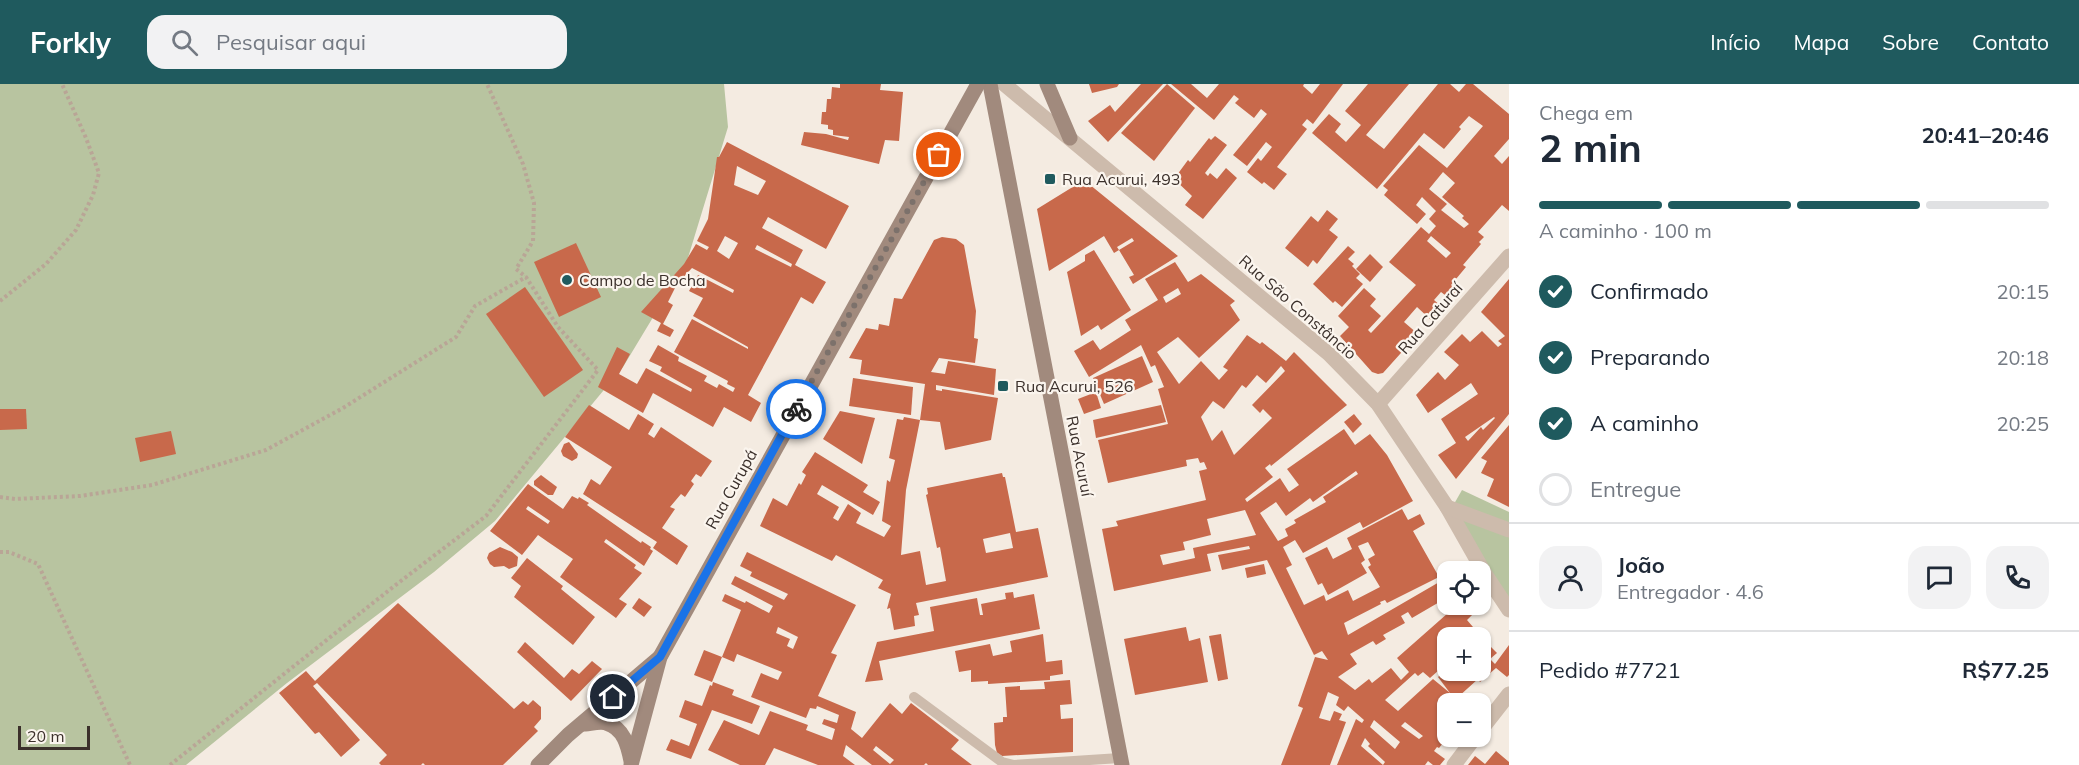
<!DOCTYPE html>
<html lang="pt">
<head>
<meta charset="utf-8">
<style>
  body { margin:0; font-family:Mulish,sans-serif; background:#f2f2f3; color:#1f2937; height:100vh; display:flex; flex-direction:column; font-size:22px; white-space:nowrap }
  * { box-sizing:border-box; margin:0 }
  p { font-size:20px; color:#747a83 }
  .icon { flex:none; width:33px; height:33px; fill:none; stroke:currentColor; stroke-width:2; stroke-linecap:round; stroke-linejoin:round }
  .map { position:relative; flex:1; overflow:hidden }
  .sheet { display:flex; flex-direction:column; background:#fff; width:570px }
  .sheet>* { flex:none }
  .controls { position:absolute; left:1437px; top:477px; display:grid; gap:12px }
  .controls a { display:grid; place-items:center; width:54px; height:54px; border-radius:12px; background:#fff; box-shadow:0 2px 4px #0004; font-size:30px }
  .scale { position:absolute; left:18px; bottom:15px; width:72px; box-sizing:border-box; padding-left:6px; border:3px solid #3b302b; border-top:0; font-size:16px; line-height:21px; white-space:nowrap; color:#3b302b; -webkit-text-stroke:4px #fbf5ee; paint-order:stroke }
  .pin { position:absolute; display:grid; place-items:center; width:51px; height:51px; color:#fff; margin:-26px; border:3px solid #fff; border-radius:50%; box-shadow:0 2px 6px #0007 }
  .courier { position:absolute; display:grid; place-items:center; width:60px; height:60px; margin:-30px; border:4px solid #1a73e8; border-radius:50%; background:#fff; color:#222; box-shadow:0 2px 8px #0007 }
  .summary em { font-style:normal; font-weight:700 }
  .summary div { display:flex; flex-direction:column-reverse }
  .summary { display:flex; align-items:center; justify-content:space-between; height:102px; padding:0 30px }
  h1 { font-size:39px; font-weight:700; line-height:45px }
  .bar { display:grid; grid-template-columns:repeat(4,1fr); gap:9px 6px; align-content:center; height:72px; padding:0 30px }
  .bar i { height:8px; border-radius:4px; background:#e0e1e3 }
  .bar .current { background:#1f5a5e }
  .bar p { grid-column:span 4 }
  .line { display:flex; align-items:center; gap:15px; padding:0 30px; border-top:2px solid #e0e1e3 }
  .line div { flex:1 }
  .round { display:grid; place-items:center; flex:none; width:63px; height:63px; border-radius:18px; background:#f2f2f3 }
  ol { padding:0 30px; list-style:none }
  li { display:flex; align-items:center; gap:18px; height:66px }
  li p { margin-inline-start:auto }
  li .icon { padding:6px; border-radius:50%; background:#1f5a5e; color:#fff; stroke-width:4 }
  li:last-child { color:#747a83 }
  li i { width:33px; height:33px; border:3px solid #e0e1e3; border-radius:50% }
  header { display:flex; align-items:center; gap:36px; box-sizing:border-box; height:84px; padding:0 30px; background:#1f5a5e; color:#fff }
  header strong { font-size:28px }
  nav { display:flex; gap:33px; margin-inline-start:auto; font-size:21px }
  .search { width:420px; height:54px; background:#f2f2f3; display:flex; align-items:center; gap:15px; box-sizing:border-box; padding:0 21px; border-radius:18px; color:#747a83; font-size:22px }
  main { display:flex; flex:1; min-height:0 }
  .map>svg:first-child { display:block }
  .green { fill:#b8c4a0 }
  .building { fill:#c8694b; fill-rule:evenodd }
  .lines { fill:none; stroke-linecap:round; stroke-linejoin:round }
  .path { stroke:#b9a596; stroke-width:4; stroke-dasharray:3 3; stroke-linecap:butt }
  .lane { stroke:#cdbbac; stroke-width:10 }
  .street { stroke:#cdbbac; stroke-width:15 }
  .secondary { stroke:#a18a7d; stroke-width:15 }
  .done { stroke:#7c716b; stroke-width:6; stroke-dasharray:0 10.8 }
  .route { stroke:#1a73e8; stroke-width:8 }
  .poi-dot { fill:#1f5a5e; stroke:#fbf5ee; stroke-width:2 }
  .labels { text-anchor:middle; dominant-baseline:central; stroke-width:4.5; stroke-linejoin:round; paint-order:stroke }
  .poi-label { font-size:16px; fill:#3b302b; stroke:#fbf5ee; text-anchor:start }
  .street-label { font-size:16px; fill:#3b302b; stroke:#fbf5ee }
</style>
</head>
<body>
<header>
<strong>Forkly</strong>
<div class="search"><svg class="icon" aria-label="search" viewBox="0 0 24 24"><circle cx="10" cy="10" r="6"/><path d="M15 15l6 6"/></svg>Pesquisar aqui</div>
<nav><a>Início</a><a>Mapa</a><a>Sobre</a><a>Contato</a></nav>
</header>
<main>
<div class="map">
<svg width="1509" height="681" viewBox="0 0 1509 681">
  <rect width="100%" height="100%" fill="#f4ebe1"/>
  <g class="green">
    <polygon points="0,0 724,0 728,43 687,177 623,283 495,437 434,488 287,599 186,681 0,681"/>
    <polygon points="1462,406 1509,428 1509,442 1454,420"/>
    <polygon points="1456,430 1509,450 1509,520"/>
  </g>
  <g class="building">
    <polygon points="840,0 881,0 880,6 903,8 899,57 885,56 879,80 801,61 804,48 826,50 848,56 849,53 833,51 833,46 828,45 828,41 821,40 822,28 826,28 827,15 831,15 832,3 840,4"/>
    <polygon points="1089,0 1119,0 1117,3 1092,9"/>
    <polygon points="1141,0 1163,0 1108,58 1088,37 1110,21 1115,28"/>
    <polygon points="1167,0 1195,24 1154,77 1121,49"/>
    <polygon points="1171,0 1191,0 1207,14 1219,0 1304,0 1303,2 1312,10 1320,0 1343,0 1313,40 1307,35 1302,41 1307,45 1277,83 1287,90 1274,106 1264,98 1262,100 1247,88 1258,74 1261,77 1272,63 1266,58 1247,82 1233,71 1267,30 1261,25 1254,34 1235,19 1239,15 1234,11 1214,36"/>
    <path d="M1368 0H1409L1366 51 1384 65 1438 0H1450L1459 8 1466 0H1473L1509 30V55L1494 72 1502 80 1509 72V127L1502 121 1478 148 1484 153 1479 158 1481 160 1463 181 1466 183 1451 201 1457 207 1450 215 1441 208 1434 216 1443 224 1431 236 1417 223 1404 238 1418 250 1383 289 1378 290 1372 288 1340 252 1349 243 1338 232 1364 204 1376 215 1370 222 1381 232 1368 246 1371 249 1416 201 1389 178 1421 143 1429 150 1436 142 1429 135 1436 127 1422 113 1416 121 1426 130 1417 140 1384 111 1388 106 1383 102 1419 61 1447 84 1483 42 1469 32 1459 43 1461 45 1444 65 1424 49 1377 105 1312 49 1329 30 1341 40 1335 48 1346 58 1361 41 1345 27ZM1443 88 1455 99 1442 113 1464 132 1462 134 1469 140 1464 144 1441 126 1447 120 1429 105ZM1431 152 1451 169 1446 174 1427 157Z"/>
    <polygon points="1215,52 1227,61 1205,89 1208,92 1210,89 1217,95 1226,84 1237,94 1203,135 1185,121 1192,112 1174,95 1188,76 1190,78 1209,54 1211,56"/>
    <path d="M727 58 849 122 826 165 768 133 762 144 803 166 795 181 826 198 813 220 801 213 748 311 761 319 751 338 724 323 713 343 653 309 643 329 598 303 617 263 630 270 619 290 637 300 646 284 691 308 692 305 660 287 662 283 649 277 658 261 679 273 678 277 707 292 704 297 717 304 719 300 733 308 735 304 727 300 728 297 674 268 692 235 748 265V263L693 232 703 214 689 207 698 191 733 209 734 206 692 184 677 200 668 218 673 221 663 240 674 246 670 253 657 247 661 239 641 228 684 180 696 160 707 166 709 163 697 157 708 135 717 73H719ZM737 82 766 97 758 111 734 101ZM725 152 738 159 729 175 717 167ZM757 161 792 180 791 183 755 165Z"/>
    <polygon points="1084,96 1132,135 1178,172 1133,200 1129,193 1134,191 1119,166 1134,157 1132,154 1117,163 1119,166 1114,169 1104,152 1049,187 1037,125"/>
    <polygon points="1327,126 1338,135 1329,146 1338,153 1317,180 1313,176 1308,183 1285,164 1311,132 1318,138"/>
    <polygon points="942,153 956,155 964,161 976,227 974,254 978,255 975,279 939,274 931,288 945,290 948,277 996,285 994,311 936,301 936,306 942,307 942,305 998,314 991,356 945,366 940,338 920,336 925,300 860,290 862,276 849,274 866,244 878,246 879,240 889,242 894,214 902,215 934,156"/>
    <polygon points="576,159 601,213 559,233 534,178"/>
    <polygon points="1348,162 1355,168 1348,175 1354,180 1352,182 1360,190 1356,194 1363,200 1342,223 1335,217 1333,219 1313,200"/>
    <polygon points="1094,166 1131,226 1101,246 1098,241 1081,252 1067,188 1085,177 1085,171"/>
    <polygon points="1370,170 1383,183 1370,198 1356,185"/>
    <path d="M1175 178 1188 198 1201 190 1235 217 1230 221 1240 236 1199 274 1178 253 1157 268 1179 300 1201 277 1219 296 1228 286 1223 283 1247 251 1260 260 1262 258 1286 277 1294 268 1347 321 1271 382 1270 380 1265 384 1273 393 1245 415 1247 418 1280 394 1289 408 1299 401 1287 385 1344 345 1355 361 1370 350 1387 371 1413 417 1363 444 1360 438 1303 469 1295 456 1283 463 1292 481 1286 484 1304 521 1324 511 1326 517 1348 506 1353 517 1380 503 1368 483 1371 481 1368 475 1375 471 1368 458 1358 462 1365 476 1361 479 1367 489 1328 511 1322 499 1318 501 1305 474 1327 463 1333 475 1352 465 1347 454 1402 425 1408 436 1420 430 1425 440 1413 447 1439 493 1387 519 1385 516 1380 518 1381 520 1344 539 1348 551 1441 497 1448 507V513L1412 534 1408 528 1401 532 1405 539 1383 551 1386 555 1376 561 1373 557 1350 570 1357 580 1338 593 1355 606 1369 595 1372 599 1391 584 1401 596 1409 588 1397 574 1448 529 1444 523 1447 520H1473L1477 526 1467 536 1479 550 1475 554H1448V578L1430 594 1423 588 1418 592 1415 589 1385 616 1398 627 1433 595 1450 609 1438 593 1448 584V586H1480V552L1497 569 1490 575 1495 580 1509 561V591L1507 593 1496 584 1480 598 1478 595 1457 614 1464 620H1448V653L1439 664 1437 663 1434 667 1445 675 1440 681H1433L1428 677 1425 681H1337L1356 635 1362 639 1364 636 1348 622 1344 627 1336 621 1339 613 1328 608 1319 634 1330 637 1334 627 1342 630 1339 636 1346 638 1330 681H1281L1303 624 1298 622 1315 573 1328 576 1322 567 1314 571 1267 476 1222 486 1218 471 1250 465 1249 462 1207 470 1211 487 1114 507 1102 445 1118 442 1116 437 1206 416 1199 387 1207 385 1204 378 1200 379 1198 374 1186 376 1187 382 1108 399 1098 356 1168 340 1158 305 1164 303 1155 281 1151 283 1141 261 1089 293 1074 267 1093 256 1100 266 1131 246 1125 236 1158 216 1145 195ZM1178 204 1181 210 1166 219 1163 213ZM1281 282 1285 287 1252 321 1260 329 1263 325 1272 334 1234 371 1222 346 1212 357 1201 333 1213 317 1224 325 1242 301 1246 304 1257 291 1266 299ZM1356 387 1358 390 1323 413 1326 418 1294 436 1296 439 1285 445 1288 452 1278 457 1260 429 1276 418 1286 432 1310 414 1313 418ZM1245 426 1256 451 1193 464 1195 474 1163 481 1160 471 1185 466 1183 458 1211 451 1207 435ZM1374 636 1400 658 1395 665 1370 643ZM1405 638 1423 652 1419 655 1401 642ZM1365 654 1370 660 1368 662 1385 678 1383 681 1361 662Z"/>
    <path d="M1509 195V330L1456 395 1438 371 1456 359 1441 335 1478 310 1471 299 1428 329 1416 311 1438 288 1445 296 1459 281 1444 268 1462 250 1470 258 1482 247 1498 263 1502 260 1498 257 1505 252 1481 228ZM1494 333 1495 334 1483 346 1481 343 1468 357 1465 353Z"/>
    <polygon points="525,203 583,286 544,313 486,230"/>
    <polygon points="1142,272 1153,298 1104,320 1093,294"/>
    <polygon points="853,294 913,303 911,331 849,322"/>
    <polygon points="1096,308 1101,324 1084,330 1078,315"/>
    <polygon points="589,321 629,346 638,330 654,340 648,350 654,354 661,343 712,377 701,393 696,390 691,397 694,400 685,413 681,410 670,423 675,425 662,444 688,462 677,481 653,464 657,458 583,410 591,395 600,401 612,383 565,353"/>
    <polygon points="1161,321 1166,338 1096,354 1093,336"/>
    <polygon points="0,325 26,325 27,345 0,346"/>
    <polygon points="840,327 875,334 862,380 823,355"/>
    <polygon points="1354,330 1362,340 1353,349 1344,338"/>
    <path d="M904 333 920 336 906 406 901 471 920 467 926 501 946 497 940 463 937 464 926 411 928 410 927 404 1002 389 1003 393H1005L1016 448 1038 444 1048 493 916 519 919 531 914 532 915 542 894 546 890 524 887 525 891 510 878 504 883 496 836 471 832 477 760 442 773 414 787 422 799 399 801 401 806 391 802 388 815 368 868 401 863 408 880 418 873 431 822 401 817 410 839 423 833 434 838 437 848 420 861 429 856 439 884 453 891 442 882 437 887 396 890 398 895 376 889 374 897 335 903 336ZM1010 449 1013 464 986 469 983 455Z"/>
    <polygon points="1509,341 1509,423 1487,412 1494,395 1481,389 1487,377 1481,374"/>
    <polygon points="171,347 176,370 140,378 135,354"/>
    <polygon points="569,358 578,370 577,374 572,377 563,372 561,367 564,360"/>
    <polygon points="541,391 557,403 553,411 548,411 534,401 534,397"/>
    <path d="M528 400 563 425 572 412 578 415 579 413 589 419 587 421 641 459 642 457 651 463 650 465 653 467 644 482 606 455 604 458 636 481 634 484 642 489 619 515 627 520 616 534 560 493 573 475 548 458 538 451 522 471 490 447ZM528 422 550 437 548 440 526 425Z"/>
    <polygon points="500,463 512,468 518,473 517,482 509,485 504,482 494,483 490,480 487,474 489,469"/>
    <path d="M747 468 856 521 831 569 837 571 818 612 856 628 851 645 862 654 890 619 902 630 911 619 959 656 951 665 972 681H928L926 679 924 681H872L846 661 843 672 855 681H818L774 664 765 681H740L708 666 724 636 759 651 770 627 808 641 806 646 832 656 835 645 822 640 824 635 837 639 839 631 817 622 816 625 810 624 806 634 751 613 761 589 778 596 782 588 737 570 734 578 722 573 712 598 694 591 704 566 722 573 741 526 722 517 725 510 745 519 746 517 769 529 773 522 731 500 735 492 784 516 788 510 750 492 752 488 740 482ZM778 543 798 553 793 565 787 562 790 555 776 549ZM876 662 894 676 890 680 873 666Z"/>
    <polygon points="527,474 563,502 561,505 595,533 573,561 514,513 521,502 511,494"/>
    <polygon points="1264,480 1266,490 1247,494 1245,484"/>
    <polygon points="1013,508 1014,514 1034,510 1040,545 879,577 883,596 865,598 877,558 934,547 930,523 977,514 980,531 983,531 981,520 1006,515 1005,509"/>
    <polygon points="639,514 652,523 644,533 632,524"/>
    <polygon points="398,519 514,625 523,617 528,621 533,616 541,623 541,635 534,643 538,647 503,681 425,681 423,679 421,681 381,681 379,679 387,671 317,599 313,602 360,656 341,673 319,648 315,650 279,609 306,587 315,597"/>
    <polygon points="1186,543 1189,557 1200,554 1208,598 1135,611 1124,555"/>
    <polygon points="1043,550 1046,578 1062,576 1063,590 1050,592 1050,596 988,600 988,597 971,598 971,586 959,588 955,567 990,560 993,572 1012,568 1010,557"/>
    <polygon points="1221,550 1228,595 1218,597 1209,552"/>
    <polygon points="525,558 564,594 572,585 579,590 592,577 602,585 571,617 517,568"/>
    <polygon points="1070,596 1072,620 1060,621 1061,635 1073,634 1073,668 1002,672 997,669 995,661 994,639 1003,638 1003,633 1007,633 1005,603 1020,602 1020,606 1045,605 1044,598"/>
    <polygon points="713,598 734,606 732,611 760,622 752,640 712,626 691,675 666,666 671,655 689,662 697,640 679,633 685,616 702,622 710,601 712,602"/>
    <polygon points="1496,667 1509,678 1509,681 1468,681 1475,672 1485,680"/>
  </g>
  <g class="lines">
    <g class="path">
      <polyline points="0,217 46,180 76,146 93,111 99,89 86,54 62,0"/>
      <polyline points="0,413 15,415 80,412 152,401 266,366 343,324 456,253 475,222 526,193"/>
      <polyline points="0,468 9,468 38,480 130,681"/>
      <polyline points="170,681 393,503 486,432 598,286 558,243 526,193 516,185 533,157 534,119 523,80 487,0"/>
    </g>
    <polyline class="lane" points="914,613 1002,678 1014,681 1120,674"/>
    <g class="street">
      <polyline points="1004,0 1329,270 1378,320 1447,423 1485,490 1509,526"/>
      <polyline points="1378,320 1509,172"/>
      <polyline points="1447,423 1509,446"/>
      <polyline points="1480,647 1509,610"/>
      <polyline points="1454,681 1476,652"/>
    </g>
    <g class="secondary">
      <polyline points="990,0 1122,681"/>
      <polyline points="1047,0 1070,54"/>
      <path d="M582 640C589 640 600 637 606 639 624 644 628 662 631 677"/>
      <polyline points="538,681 568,651 660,573"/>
      <polyline points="631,681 660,573 978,0"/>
    </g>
  </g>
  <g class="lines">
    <polyline class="done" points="796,325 939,71"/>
    <polyline class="route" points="613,613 660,573 796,325"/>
  </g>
  <g class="poi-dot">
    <rect x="1044" y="89" width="12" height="12" rx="3"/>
    <circle cx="567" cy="196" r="6"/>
    <rect x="997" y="296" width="12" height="12" rx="3"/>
  </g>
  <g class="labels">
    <g class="poi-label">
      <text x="1062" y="95">Rua Acurui, 493</text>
      <text x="579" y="196">Campo de Bocha</text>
      <text x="1015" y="302">Rua Acurui, 526</text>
    </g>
    <g class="street-label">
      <text transform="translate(1298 223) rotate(41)">Rua São Constâncio</text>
      <text transform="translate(1430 234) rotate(-49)">Rua Caturaí</text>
      <text transform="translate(1080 372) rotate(79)">Rua Acuruí</text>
      <text transform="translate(731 405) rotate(-61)">Rua Curupá</text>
    </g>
  </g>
</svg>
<div class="controls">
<a><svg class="icon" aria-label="locate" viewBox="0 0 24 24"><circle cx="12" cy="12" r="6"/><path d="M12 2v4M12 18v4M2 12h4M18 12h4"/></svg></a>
<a>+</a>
<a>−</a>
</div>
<div class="scale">20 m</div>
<div class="pin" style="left:939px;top:71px;background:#ea580c"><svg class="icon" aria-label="bag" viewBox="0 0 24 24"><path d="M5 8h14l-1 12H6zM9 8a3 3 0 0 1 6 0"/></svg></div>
<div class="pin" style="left:613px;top:613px;background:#1f2937"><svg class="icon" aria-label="home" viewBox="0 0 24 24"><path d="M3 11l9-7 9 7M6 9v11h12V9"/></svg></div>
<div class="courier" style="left:796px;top:325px"><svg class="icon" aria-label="bike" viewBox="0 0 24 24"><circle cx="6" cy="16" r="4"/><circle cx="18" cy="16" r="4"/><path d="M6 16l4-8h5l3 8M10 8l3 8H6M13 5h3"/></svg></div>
</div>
<section class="sheet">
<div class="summary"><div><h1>2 min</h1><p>Chega em</p></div><em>20:41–20:46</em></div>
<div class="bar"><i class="current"></i><i class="current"></i><i class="current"></i><i></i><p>A caminho · 100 m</p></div>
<ol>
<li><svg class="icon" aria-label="check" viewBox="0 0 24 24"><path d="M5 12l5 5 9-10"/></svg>Confirmado<p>20:15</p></li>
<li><svg class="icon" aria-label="check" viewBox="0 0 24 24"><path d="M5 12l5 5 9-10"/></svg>Preparando<p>20:18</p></li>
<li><svg class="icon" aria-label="check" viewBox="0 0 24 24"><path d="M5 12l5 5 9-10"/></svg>A caminho<p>20:25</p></li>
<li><i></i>Entregue</li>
</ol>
<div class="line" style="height:108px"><a class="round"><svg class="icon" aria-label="person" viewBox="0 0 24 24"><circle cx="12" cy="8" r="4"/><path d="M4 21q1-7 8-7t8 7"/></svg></a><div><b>João</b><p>Entregador · 4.6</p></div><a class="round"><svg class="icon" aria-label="chat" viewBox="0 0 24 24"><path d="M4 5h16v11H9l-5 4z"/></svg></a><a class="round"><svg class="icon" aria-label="phone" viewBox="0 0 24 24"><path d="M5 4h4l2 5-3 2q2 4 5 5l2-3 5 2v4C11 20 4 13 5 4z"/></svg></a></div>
<div class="line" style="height:78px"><div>Pedido #7721</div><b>R$77.25</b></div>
</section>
</main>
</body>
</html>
